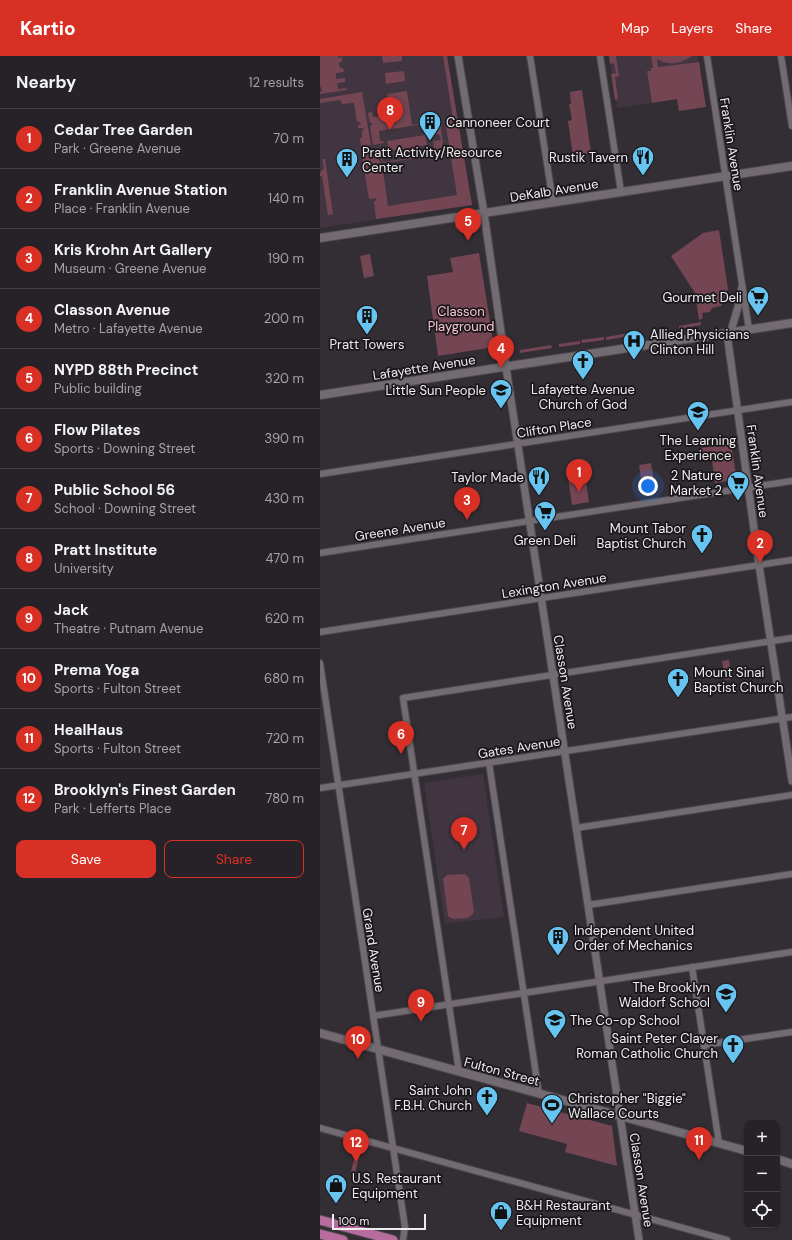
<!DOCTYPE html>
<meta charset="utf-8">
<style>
:root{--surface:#262227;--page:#322f33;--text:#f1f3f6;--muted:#a4a4a7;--line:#423f44;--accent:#d93025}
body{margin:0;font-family:"DM Sans",sans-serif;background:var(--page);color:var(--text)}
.controls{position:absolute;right:12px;bottom:12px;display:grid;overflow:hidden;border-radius:8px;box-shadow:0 1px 3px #0004}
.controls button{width:36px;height:36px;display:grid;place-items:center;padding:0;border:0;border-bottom:1px solid var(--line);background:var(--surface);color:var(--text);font:20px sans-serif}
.scale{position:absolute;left:12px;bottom:10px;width:94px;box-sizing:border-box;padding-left:4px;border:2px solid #efebef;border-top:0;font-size:11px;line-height:14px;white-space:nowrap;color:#efebef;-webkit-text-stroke:3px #1a171a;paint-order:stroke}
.you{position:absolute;left:328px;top:430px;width:14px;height:14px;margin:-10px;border:3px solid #fff;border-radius:50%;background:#1a73e8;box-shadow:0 0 0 6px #1a73e833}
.badge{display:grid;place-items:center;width:26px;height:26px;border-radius:50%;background:var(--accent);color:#fff;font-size:13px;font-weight:700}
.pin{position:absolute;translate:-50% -33px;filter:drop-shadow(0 1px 2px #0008)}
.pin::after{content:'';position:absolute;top:21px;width:14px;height:12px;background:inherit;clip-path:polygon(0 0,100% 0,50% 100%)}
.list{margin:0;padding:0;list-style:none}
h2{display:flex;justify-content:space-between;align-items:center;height:52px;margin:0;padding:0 16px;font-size:17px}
h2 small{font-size:13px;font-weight:400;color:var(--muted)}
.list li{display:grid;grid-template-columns:26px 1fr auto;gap:12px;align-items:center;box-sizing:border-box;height:60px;padding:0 16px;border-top:1px solid var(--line)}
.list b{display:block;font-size:15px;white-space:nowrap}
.list p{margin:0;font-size:13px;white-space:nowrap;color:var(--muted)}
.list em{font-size:13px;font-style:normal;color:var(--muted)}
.actions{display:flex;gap:8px;padding:12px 16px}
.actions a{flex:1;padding:9px 0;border:1px solid var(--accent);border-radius:8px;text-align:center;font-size:14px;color:var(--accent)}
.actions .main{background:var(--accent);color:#fff}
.icon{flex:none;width:22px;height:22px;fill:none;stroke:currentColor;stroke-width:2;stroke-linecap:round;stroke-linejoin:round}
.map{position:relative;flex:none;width:472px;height:1184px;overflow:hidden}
header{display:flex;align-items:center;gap:24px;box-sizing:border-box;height:56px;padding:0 20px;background:var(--accent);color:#fff}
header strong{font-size:19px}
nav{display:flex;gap:22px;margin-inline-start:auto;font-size:14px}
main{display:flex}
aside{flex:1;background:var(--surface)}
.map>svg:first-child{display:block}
.built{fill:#403540}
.green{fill:#744654}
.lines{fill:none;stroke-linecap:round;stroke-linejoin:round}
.minor-casing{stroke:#4e494f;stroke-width:8}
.tertiary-casing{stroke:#4e494f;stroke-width:9}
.secondary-casing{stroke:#4e494f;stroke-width:10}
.primary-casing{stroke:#4e494f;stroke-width:11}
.minor{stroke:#726b72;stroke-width:6}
.tertiary{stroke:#726b72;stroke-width:7}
.secondary{stroke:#726b72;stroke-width:8}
.primary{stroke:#b66d9e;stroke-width:9}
.labels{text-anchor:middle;stroke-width:3.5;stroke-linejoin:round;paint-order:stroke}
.poi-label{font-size:13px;fill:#efebef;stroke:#1a171a;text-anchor:start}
.street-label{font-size:13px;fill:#efebef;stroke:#1a171a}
.park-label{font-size:13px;fill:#f7c5d2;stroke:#1a171a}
</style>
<header>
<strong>Kartio</strong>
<nav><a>Map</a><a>Layers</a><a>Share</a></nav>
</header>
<main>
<aside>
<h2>Nearby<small>12 results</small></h2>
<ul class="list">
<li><span class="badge">1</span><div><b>Cedar Tree Garden</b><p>Park · Greene Avenue</p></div><em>70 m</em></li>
<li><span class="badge">2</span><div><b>Franklin Avenue Station</b><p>Place · Franklin Avenue</p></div><em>140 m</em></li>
<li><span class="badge">3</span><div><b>Kris Krohn Art Gallery</b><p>Museum · Greene Avenue</p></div><em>190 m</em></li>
<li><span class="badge">4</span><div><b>Classon Avenue</b><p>Metro · Lafayette Avenue</p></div><em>200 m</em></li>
<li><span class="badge">5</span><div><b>NYPD 88th Precinct</b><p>Public building</p></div><em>320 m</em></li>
<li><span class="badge">6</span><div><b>Flow Pilates</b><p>Sports · Downing Street</p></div><em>390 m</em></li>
<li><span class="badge">7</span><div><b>Public School 56</b><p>School · Downing Street</p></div><em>430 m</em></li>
<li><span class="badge">8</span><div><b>Pratt Institute</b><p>University</p></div><em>470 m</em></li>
<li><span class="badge">9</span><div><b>Jack</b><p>Theatre · Putnam Avenue</p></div><em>620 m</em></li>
<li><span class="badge">10</span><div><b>Prema Yoga</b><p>Sports · Fulton Street</p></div><em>680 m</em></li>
<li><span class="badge">11</span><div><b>HealHaus</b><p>Sports · Fulton Street</p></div><em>720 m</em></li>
<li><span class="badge">12</span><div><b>Brooklyn's Finest Garden</b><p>Park · Lefferts Place</p></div><em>780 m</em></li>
</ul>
<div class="actions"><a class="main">Save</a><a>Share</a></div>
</aside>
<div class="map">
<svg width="472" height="1184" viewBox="0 0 472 1184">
<rect width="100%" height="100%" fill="#332e34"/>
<g class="built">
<polygon points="0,0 127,0 152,149 0,172"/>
<polygon points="289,0 378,0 379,6 331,12 331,15 327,16 332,47 297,52"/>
<polygon points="163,718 184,861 125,868 104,727"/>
</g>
<g class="green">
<polygon points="0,0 18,0 18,2 22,1 22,6 19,6 20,12 23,12 24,16 16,17 16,23 25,22 25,26 17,27 18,33 26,32 27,34 0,38 0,36 2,35 0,29"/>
<polygon points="62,0 82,0 82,5 63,7"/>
<polygon points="123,0 127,0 152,149 56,163 54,145 56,145 56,142 49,143 41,95 51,94 62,108 68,150 137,139 125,64 133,63"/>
<polygon points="289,0 296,0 299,20 295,21 298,43 295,44 291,18 296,17 294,7 290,8"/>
<path d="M331 0H372C361 8 348 10 337 3L338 11 379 6 386 51 359 55 357 43 332 47 327 15H331V12H333Z"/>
<polygon points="84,15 85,25 66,28 65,17"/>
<polygon points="262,34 271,97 253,100 248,65 252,64 249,48 251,48 250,36"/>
<polygon points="87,35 92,69 120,65 123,87 119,99 63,107 58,99 60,96 58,94 56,95 55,93 63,92 64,93 65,95 61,96 63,106 115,98 113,85 121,84 119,78 112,79 110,67 59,75 60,85 63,85 64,87 53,89 50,70 52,69 52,67 50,67 48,57 52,56 53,61 71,59 67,38"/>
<polygon points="42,36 51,89 41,91 40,82 42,82 42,75 44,74 43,72 38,72 38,69 41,68 40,66 37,66 34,47 22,48 20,44 0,47 0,43"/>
<polygon points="105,79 107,89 69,95 67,85"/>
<polygon points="2,103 5,103 13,158 8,159 2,120 0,120 0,117 4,112"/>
<polygon points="155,166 157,172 156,174 154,174 152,170 136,173 135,169"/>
<polygon points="399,174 408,233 401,250 392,252 390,256 382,257 383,262 379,264 375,237 351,200 383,177"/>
<polygon points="159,197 174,291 118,300 107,220 133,216 130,202"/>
<polygon points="50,198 54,220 44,222 40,200"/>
<polygon points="381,266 381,269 359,273 359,270"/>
<polygon points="315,276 315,279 286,284 286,281"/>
<polygon points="284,281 284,284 262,287 261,284"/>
<polygon points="260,285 260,288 239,291 239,288"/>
<polygon points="231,289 232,292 200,297 200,294"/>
<polygon points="411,388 417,424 395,427 391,397 382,398 381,392"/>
<polygon points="331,407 336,437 323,438 319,409"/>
<polygon points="264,412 269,446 252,449 247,414"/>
<polygon points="409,604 412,623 405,624 402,605"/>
<path d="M145 818 149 822 154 856C150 864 141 862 133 863L128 860 123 823 127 819Z"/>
<polygon points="207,1047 292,1070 297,1110 245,1096 247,1088 199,1075"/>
<polygon points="36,1094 41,1095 35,1117 31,1116"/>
</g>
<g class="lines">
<g class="minor-casing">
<g id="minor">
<polyline points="210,0 233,146"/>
<polyline points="280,0 301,136"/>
<polyline points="387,0 429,274"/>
<polyline points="461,0 472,70"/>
<polyline points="0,418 472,346"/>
<polyline points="0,497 472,425"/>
<polyline points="0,576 472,504"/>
<polyline points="0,607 85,1171 83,1184"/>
<polyline points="169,707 219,1038"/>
<polyline points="0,732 472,661"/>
<polyline points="256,772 472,739"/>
<polyline points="268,849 472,818"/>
<polyline points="372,911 399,1087"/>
<polyline points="53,960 472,896"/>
<polyline points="384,989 472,976"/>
<polyline points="139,1016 83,642 472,582"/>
<polyline points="0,1072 407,1184"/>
</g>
</g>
<g class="tertiary-casing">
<g id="tertiary">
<polyline points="138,0 164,157 186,311 319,1184"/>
<polyline points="422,231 418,251 408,285 439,509 472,725"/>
</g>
</g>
<g class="secondary-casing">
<g id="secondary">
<polyline points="0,182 472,110"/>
<polyline points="0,339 472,267"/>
<polyline points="0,977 427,1095"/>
<polyline points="457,1103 472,1108"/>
</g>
</g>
<g class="primary-casing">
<g id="primary">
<polyline points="0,1164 73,1184"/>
<polyline points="0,1178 23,1184"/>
</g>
</g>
<use href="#minor" class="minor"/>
<use href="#tertiary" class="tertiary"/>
<use href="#secondary" class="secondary"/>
<use href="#primary" class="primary"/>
</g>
<defs>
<g id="building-pin" transform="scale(1.15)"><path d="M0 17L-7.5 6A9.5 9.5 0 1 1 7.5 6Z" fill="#67c4f0" stroke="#1a171a"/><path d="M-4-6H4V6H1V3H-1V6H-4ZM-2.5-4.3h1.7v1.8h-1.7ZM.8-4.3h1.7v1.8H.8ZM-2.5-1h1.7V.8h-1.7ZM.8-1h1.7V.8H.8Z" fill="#111"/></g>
<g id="restaurant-pin" transform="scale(1.15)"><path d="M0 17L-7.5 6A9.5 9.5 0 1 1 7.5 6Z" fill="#67c4f0" stroke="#1a171a"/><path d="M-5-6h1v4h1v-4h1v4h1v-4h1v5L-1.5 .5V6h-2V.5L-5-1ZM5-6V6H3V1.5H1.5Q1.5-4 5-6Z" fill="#111"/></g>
<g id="supermarket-pin" transform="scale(1.15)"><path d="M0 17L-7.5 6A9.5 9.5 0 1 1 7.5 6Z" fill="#67c4f0" stroke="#1a171a"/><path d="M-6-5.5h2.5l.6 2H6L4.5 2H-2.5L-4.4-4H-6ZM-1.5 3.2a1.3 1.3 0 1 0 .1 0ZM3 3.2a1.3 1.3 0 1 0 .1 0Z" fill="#111"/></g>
<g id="hospital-pin" transform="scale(1.15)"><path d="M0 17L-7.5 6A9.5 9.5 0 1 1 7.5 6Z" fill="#67c4f0" stroke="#1a171a"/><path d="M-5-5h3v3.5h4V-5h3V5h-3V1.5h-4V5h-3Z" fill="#111"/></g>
<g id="church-pin" transform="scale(1.15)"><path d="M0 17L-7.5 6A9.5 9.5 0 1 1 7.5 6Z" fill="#67c4f0" stroke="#1a171a"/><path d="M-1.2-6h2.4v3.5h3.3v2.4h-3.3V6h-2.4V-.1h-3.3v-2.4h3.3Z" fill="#111"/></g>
<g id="school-pin" transform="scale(1.15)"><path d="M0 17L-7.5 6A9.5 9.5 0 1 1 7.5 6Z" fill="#67c4f0" stroke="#1a171a"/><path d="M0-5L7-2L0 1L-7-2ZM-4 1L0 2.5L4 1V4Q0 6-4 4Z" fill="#111"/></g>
<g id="stadium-pin" transform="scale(1.15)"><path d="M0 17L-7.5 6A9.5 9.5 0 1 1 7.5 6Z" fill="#67c4f0" stroke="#1a171a"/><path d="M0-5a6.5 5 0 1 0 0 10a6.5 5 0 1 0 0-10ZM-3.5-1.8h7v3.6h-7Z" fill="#111"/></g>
<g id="shop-pin" transform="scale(1.15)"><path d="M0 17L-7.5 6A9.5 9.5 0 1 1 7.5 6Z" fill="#67c4f0" stroke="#1a171a"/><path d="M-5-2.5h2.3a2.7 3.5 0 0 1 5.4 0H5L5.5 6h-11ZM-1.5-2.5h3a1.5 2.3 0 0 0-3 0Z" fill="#111"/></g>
</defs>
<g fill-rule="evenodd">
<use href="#building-pin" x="110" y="66"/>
<use href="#restaurant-pin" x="323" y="101"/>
<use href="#building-pin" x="27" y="103"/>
<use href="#supermarket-pin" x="438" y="241"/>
<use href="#building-pin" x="47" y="260"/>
<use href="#hospital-pin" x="314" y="285"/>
<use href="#church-pin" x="263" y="305"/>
<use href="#school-pin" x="181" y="334"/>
<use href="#school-pin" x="378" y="356"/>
<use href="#restaurant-pin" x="219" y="421"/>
<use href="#supermarket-pin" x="418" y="426"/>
<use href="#supermarket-pin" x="225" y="456"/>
<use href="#church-pin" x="382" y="479"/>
<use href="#church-pin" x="358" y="623"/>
<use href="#building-pin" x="238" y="881"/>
<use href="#school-pin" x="406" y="938"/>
<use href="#school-pin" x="235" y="964"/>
<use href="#church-pin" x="413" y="989"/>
<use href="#church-pin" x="167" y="1041"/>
<use href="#stadium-pin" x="232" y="1049"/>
<use href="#shop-pin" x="16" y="1129"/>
<use href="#shop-pin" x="181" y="1156"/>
</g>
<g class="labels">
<g class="poi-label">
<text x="126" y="71">Cannoneer Court</text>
<text x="42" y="101">Pratt Activity/Resource<tspan x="42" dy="15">Center</tspan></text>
<text x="308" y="106" text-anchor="end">Rustik Tavern</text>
<text x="422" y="246" text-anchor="end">Gourmet Deli</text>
<text x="330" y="283">Allied Physicians<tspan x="330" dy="15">Clinton Hill</tspan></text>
<text x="47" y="293" text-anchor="middle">Pratt Towers</text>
<text x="263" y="338" text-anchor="middle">Lafayette Avenue<tspan x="263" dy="15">Church of God</tspan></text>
<text x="166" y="339" text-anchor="end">Little Sun People</text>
<text x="378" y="389" text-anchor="middle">The Learning<tspan x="378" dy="15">Experience</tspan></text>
<text x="402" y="424" text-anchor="end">2 Nature<tspan x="402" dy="15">Market 2</tspan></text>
<text x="204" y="426" text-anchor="end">Taylor Made</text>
<text x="366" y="477" text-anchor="end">Mount Tabor<tspan x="366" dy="15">Baptist Church</tspan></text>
<text x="225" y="489" text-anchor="middle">Green Deli</text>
<text x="374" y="621">Mount Sinai<tspan x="374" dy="15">Baptist Church</tspan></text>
<text x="254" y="879">Independent United<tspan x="254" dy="15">Order of Mechanics</tspan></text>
<text x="390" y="936" text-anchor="end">The Brooklyn<tspan x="390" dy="15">Waldorf School</tspan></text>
<text x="250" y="969">The Co-op School</text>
<text x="398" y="987" text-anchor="end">Saint Peter Claver<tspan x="398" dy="15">Roman Catholic Church</tspan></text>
<text x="152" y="1039" text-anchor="end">Saint John<tspan x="152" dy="15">F.B.H. Church</tspan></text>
<text x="248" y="1047">Christopher "Biggie"<tspan x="248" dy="15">Wallace Courts</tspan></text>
<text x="32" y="1127">U.S. Restaurant<tspan x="32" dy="15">Equipment</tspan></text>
<text x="196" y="1154">B&amp;H Restaurant<tspan x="196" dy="15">Equipment</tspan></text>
</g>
<g class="street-label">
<text transform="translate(412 88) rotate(81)" y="5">Franklin Avenue</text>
<text transform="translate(234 134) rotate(-9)" y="5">DeKalb Avenue</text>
<text transform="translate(104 311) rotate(-9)" y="5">Lafayette Avenue</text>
<text transform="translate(234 371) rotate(-9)" y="5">Clifton Place</text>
<text transform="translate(438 415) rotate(82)" y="5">Franklin Avenue</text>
<text transform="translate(80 473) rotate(-9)" y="5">Greene Avenue</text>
<text transform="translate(234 529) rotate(-9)" y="5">Lexington Avenue</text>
<text transform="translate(246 626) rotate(81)" y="5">Classon Avenue</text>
<text transform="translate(199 691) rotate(-9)" y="5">Gates Avenue</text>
<text transform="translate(54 894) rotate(81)" y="5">Grand Avenue</text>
<text transform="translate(182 1015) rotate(15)" y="5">Fulton Street</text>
<text transform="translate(322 1124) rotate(81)" y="5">Classon Avenue</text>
</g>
<g class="park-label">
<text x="141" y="260">Classon<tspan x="141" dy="15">Playground</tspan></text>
</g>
</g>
</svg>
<div class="controls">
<button>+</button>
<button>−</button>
<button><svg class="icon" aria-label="locate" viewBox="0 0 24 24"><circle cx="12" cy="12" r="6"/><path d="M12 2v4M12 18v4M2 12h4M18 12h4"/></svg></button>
</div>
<div class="scale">100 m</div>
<div class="you"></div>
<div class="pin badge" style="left:259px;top:436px">1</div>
<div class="pin badge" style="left:440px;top:507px">2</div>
<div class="pin badge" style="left:147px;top:464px">3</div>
<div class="pin badge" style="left:181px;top:312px">4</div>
<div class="pin badge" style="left:148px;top:185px">5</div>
<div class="pin badge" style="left:81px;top:698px">6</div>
<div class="pin badge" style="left:144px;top:794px">7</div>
<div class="pin badge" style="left:70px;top:74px">8</div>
<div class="pin badge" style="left:101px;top:966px">9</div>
<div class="pin badge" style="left:38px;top:1003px">10</div>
<div class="pin badge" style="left:379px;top:1104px">11</div>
<div class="pin badge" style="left:36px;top:1106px">12</div>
</div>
</main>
